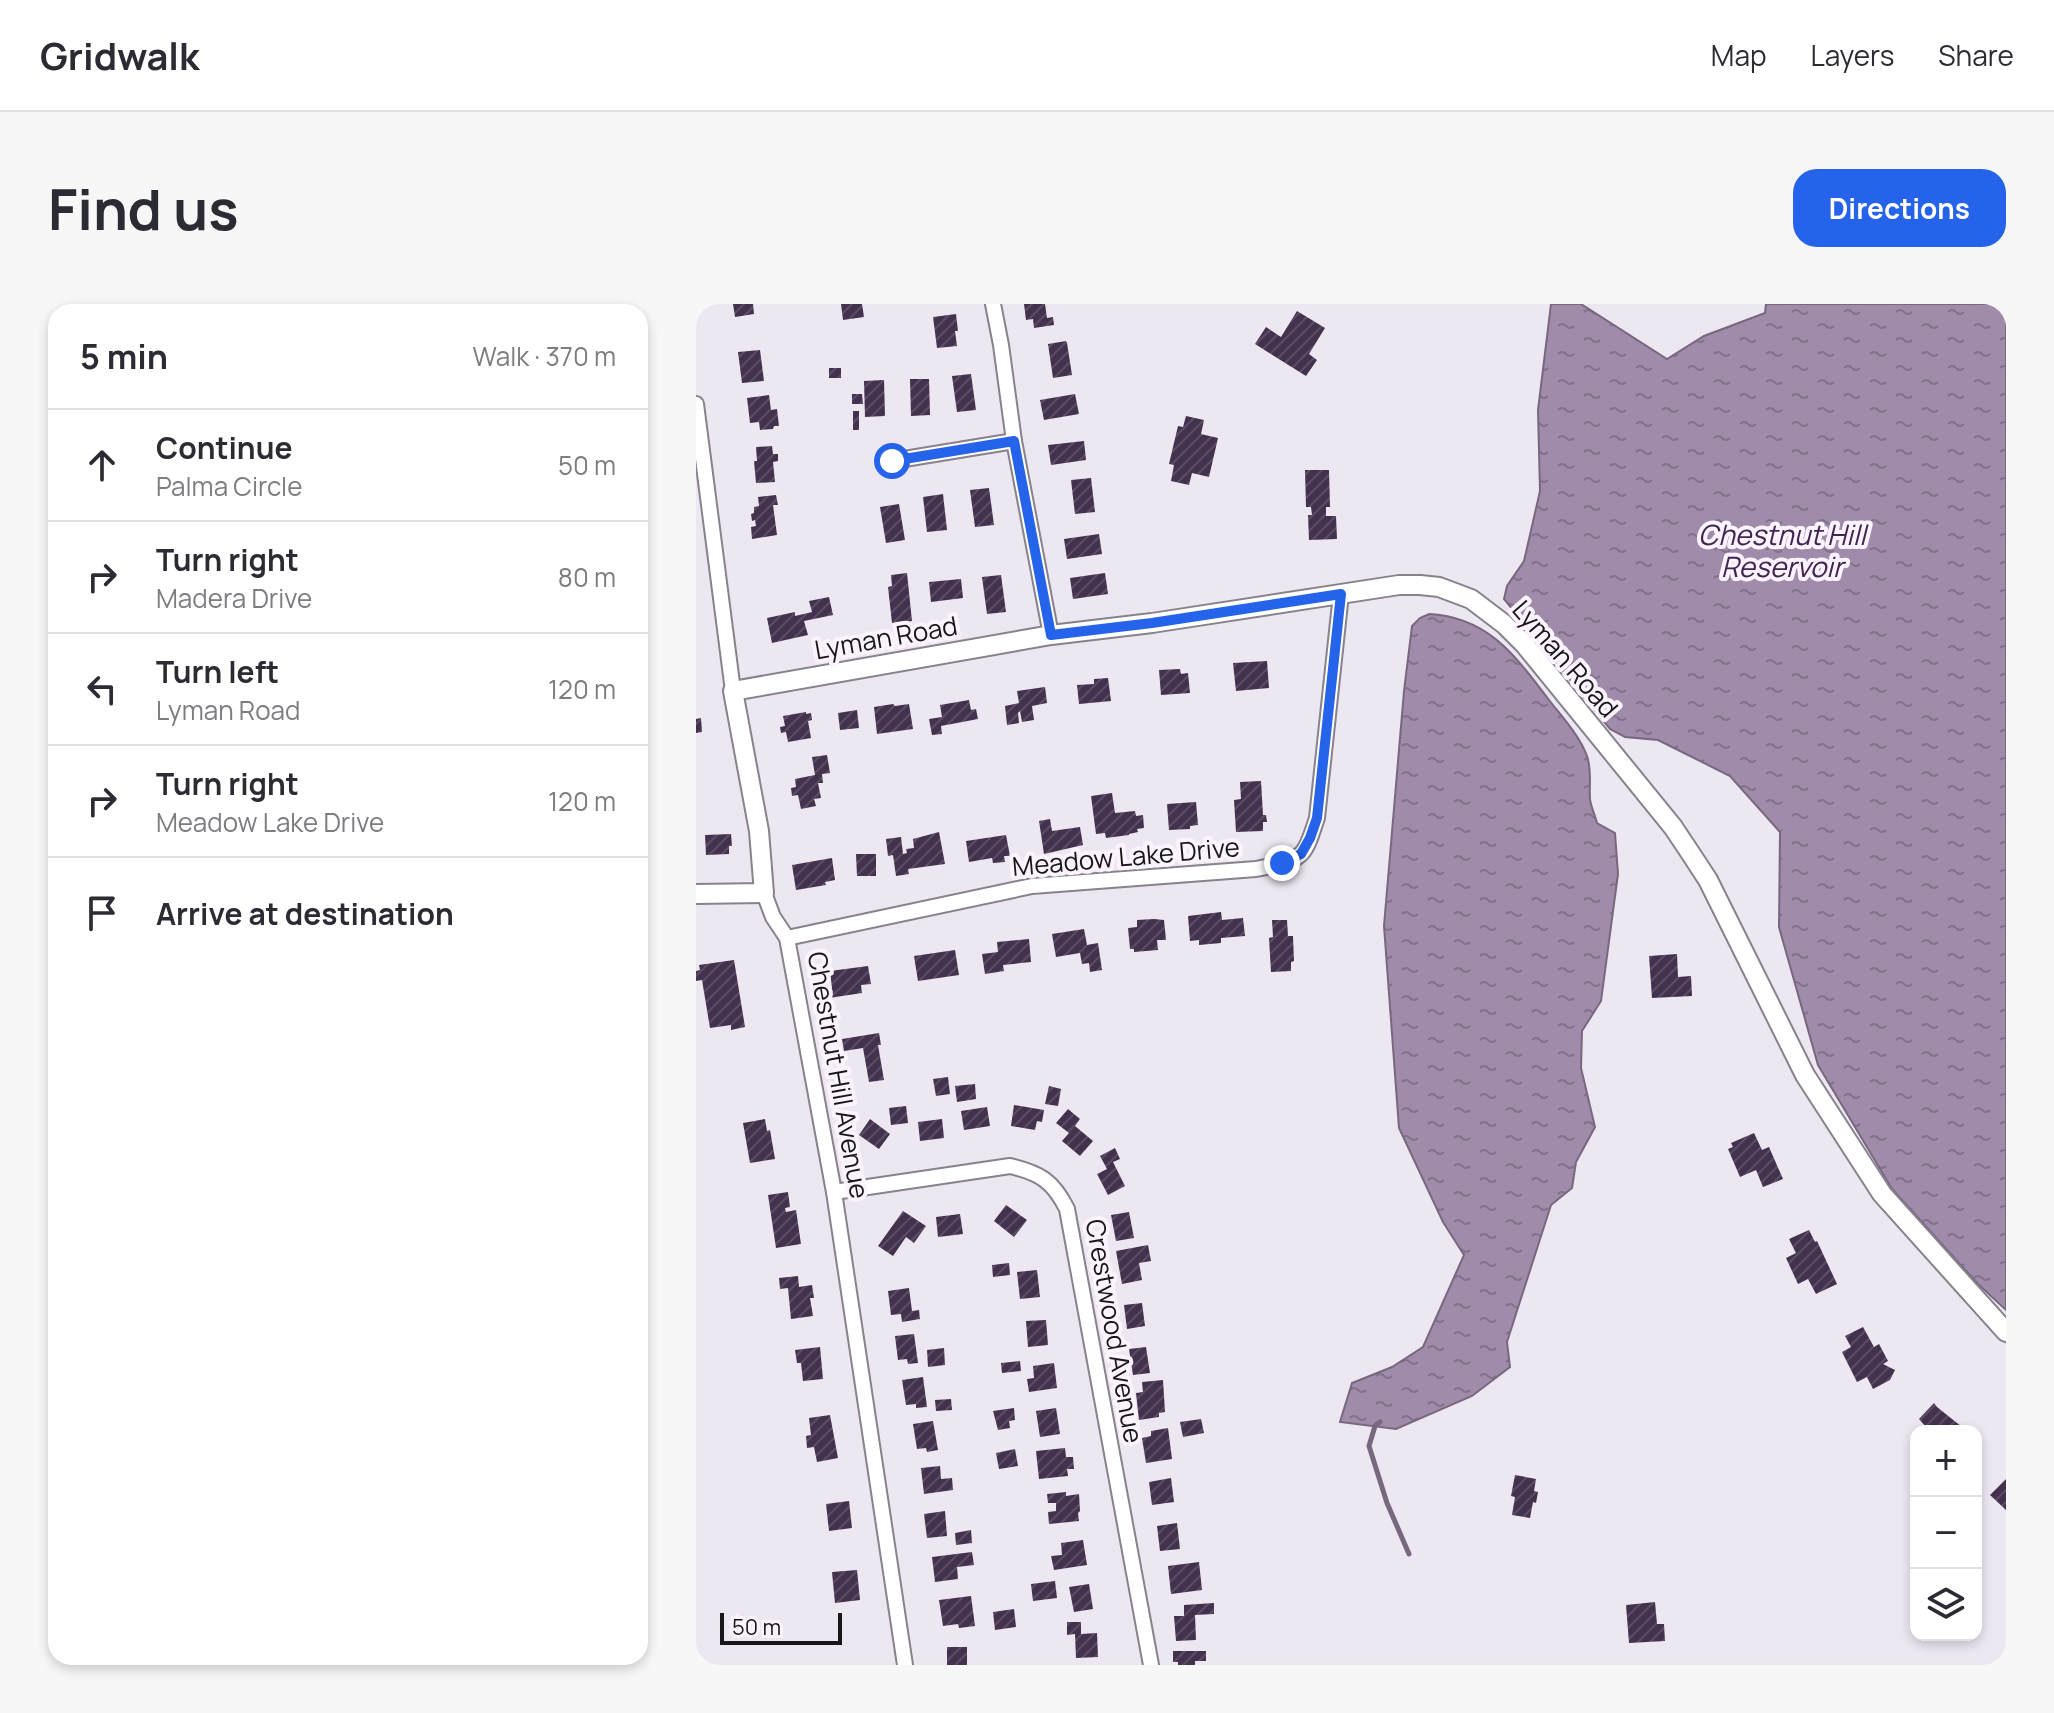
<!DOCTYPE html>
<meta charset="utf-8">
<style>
:root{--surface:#fff;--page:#f7f7f7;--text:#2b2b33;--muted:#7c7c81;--line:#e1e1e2;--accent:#2563eb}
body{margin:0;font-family:Manrope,sans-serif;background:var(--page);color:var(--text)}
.controls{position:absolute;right:24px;bottom:24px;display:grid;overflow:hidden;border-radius:16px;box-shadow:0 4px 12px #0003}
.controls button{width:72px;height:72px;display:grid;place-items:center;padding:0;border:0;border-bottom:2px solid var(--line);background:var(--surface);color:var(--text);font:40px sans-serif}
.scale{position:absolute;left:24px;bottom:20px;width:122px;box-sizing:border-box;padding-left:8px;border:4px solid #181619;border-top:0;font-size:22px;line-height:28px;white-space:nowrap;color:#181619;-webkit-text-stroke:6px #fbf4fe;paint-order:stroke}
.stop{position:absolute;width:24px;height:24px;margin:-18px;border:6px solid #2563eb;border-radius:50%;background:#fff}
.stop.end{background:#2563eb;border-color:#fff;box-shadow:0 2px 8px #0008}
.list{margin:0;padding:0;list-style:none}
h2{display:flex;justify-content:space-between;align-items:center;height:104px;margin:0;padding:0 32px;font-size:34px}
h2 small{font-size:26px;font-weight:400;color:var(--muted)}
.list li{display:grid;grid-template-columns:52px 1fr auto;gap:24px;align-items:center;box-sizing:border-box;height:112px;padding:0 32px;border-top:2px solid var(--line)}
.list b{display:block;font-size:30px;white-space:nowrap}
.list p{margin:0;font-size:26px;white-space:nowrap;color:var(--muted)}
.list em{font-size:26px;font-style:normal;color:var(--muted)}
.icon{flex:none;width:44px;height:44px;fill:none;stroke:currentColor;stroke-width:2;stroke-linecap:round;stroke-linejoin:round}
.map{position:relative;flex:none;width:1310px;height:1361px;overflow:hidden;border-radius:24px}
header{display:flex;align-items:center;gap:48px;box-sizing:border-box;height:112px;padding:0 40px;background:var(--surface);border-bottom:2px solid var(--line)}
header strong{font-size:38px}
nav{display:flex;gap:44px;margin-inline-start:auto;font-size:28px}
.intro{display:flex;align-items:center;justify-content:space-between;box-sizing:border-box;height:192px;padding:0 48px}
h1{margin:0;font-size:56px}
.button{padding:20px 36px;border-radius:24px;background:var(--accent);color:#fff;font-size:28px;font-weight:700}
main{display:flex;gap:48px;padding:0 48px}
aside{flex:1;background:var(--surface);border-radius:24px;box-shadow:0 4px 12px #0003}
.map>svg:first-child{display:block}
.water{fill:url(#water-ripples);stroke:#77687f;stroke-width:2}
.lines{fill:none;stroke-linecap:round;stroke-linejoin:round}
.stream{stroke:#77687f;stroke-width:5}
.building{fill:url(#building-hatch)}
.street-casing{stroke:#87828b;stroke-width:18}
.secondary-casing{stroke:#87828b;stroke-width:22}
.street{stroke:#fff;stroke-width:14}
.secondary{stroke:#fff;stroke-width:18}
.route{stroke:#2563eb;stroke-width:10}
.labels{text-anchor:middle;stroke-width:8;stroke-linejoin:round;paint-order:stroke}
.street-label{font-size:26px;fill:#181619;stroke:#fbf4fe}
.water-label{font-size:28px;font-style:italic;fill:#412550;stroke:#fbf4fe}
</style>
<header>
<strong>Gridwalk</strong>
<nav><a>Map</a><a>Layers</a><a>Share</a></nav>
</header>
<div class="intro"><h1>Find us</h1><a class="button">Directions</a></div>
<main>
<aside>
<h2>5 min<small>Walk · 370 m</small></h2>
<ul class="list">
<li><svg class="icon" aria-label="ahead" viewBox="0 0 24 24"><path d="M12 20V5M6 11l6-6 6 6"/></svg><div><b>Continue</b><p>Palma Circle</p></div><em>50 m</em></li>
<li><svg class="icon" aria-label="right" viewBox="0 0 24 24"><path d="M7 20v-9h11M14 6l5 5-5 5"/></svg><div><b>Turn right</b><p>Madera Drive</p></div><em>80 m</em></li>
<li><svg class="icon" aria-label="left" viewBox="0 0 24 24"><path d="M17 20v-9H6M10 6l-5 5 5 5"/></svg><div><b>Turn left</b><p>Lyman Road</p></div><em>120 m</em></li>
<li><svg class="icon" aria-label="right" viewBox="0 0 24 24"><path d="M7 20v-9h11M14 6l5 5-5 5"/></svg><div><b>Turn right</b><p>Meadow Lake Drive</p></div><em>120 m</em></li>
<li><svg class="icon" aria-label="arrive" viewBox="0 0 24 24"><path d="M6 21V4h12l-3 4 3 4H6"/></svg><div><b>Arrive at destination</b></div></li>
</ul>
</aside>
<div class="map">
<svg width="1310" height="1361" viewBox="0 0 1310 1361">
<defs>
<pattern id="water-ripples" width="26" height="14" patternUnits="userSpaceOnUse" patternTransform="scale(2)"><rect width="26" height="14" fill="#a08bab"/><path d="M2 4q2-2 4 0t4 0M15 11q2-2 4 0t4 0" fill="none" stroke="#81718a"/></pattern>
<pattern id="building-hatch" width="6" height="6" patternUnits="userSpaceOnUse" patternTransform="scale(2)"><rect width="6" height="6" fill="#43324d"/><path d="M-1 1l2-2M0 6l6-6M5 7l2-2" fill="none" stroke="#5b4d63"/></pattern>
</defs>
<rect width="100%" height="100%" fill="#ede7f1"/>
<g class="water">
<polygon points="855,0 885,0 971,55 1008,32 1069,9 1070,0 1310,0 1310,1006 1282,980 1196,885 1122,761 1083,623 1084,528 1034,472 962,436 929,433 914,425 808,295 811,282 828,257 844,187 842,106"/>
<path d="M733 310C793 313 820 353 853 396 867 414 883 431 891 452 896 466 893 481 894 495 895 503 899 511 901 519L919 529 922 570 905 697 886 727 885 764 899 823 880 858 876 884 855 901 811 1038 814 1063 776 1092 700 1125 644 1118 656 1079 696 1063 727 1043 768 951 747 918 703 824 688 622 708 387 716 322 724 314Z"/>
</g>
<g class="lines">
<polyline class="stream" points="684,1118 679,1122 673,1142 691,1199 713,1250"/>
</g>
<g class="building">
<polygon points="37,0 57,0 58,10 39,13"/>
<polygon points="145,0 166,0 168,13 147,16"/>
<polygon points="328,0 349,0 351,14 357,13 358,21 338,24 337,15 330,16"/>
<polygon points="601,7 629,24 613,50 621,56 610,72 559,40 570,23 585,33"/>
<polygon points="260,10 262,27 259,27 261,42 241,44 237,13"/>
<polygon points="370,37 371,39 376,71 357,74 352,40"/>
<polygon points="64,46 68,77 46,79 42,48"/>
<rect x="133" y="64" width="12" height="10"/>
<polygon points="275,70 280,106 261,108 256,72"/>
<polygon points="214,75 233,75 234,111 215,112"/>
<polygon points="188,76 189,112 169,113 168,77"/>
<polygon points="156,90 166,90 167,100 156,100"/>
<polygon points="379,90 383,110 348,116 344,96"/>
<polygon points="73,91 75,106 81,105 83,122 78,122 77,125 64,126 63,118 54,119 51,94"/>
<rect x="157" y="107" width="6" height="19"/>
<polygon points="490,112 508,116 505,130 522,134 513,173 496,169 493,181 475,177 478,161 473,160 482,122 487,123"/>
<polygon points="388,137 390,156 355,161 352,141"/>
<polygon points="76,142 77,150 82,150 82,157 77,158 79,178 60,179 58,157 61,157 60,143"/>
<polygon points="609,166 633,166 634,203 630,203 630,212 640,212 641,235 613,236 612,211 616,211 615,203 610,203"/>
<polygon points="395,174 399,208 379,210 375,176"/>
<polygon points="293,184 298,221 279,223 274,186"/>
<polygon points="247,190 251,226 231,228 227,193"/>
<polygon points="80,191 82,201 77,201 81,231 56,235 55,223 60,222 59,216 56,217 55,210 58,209 58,203 63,202 62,193"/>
<polygon points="203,200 209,236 190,239 184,203"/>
<polygon points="403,230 406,250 371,255 368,235"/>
<polygon points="211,269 216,317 196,319 192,283 196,282 195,271"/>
<polygon points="409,269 412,290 377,295 374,274"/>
<polygon points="305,271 310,308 291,310 286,273"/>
<polygon points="265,275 267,294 235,298 233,278"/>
<polygon points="133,293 137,311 108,317 112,331 76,339 71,314 99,308 99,312 116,308 113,297"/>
<polygon points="571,357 573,384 540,387 537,359"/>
<polygon points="484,365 485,370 492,369 494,389 465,391 463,366"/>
<polygon points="412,374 415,397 383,400 381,381 398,380 398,375"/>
<polygon points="349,383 351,399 336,402 338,416 326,418 324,407 322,409 323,419 311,421 309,402 323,399 321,387"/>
<polygon points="273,396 275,406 280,405 282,415 245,422 246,430 236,431 233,415 246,413 244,401"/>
<polygon points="197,400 199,402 213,400 217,425 181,430 178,403"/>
<polygon points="161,406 163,424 144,426 142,409"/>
<polygon points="110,408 110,410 115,409 116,416 112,417 115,434 92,438 90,428 85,429 84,423 89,422 87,412"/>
<polygon points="5,414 6,428 0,429 0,415"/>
<polygon points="131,451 134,469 126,470 127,479 122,479 125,494 118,495 120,502 105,505 102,491 96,492 95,484 100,483 99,475 119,471 116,453"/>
<polygon points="565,477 567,511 570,511 571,518 567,518 567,527 540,528 538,496 545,495 544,478"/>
<polygon points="416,489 419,509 439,507 440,512 447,511 448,524 441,525 442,528 433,530 433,531 410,534 409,529 400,530 395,492"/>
<polygon points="500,498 502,521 494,522 494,525 473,526 471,500"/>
<polygon points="354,515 356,527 384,523 387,541 348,550 343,517"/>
<polygon points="243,528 249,560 212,565 213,570 200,572 197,551 192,552 190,535 205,533 207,550 211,549 210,545 218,544 217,535"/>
<polygon points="35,530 36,542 33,542 33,550 10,551 9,531"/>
<polygon points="310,531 314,552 308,552 309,558 297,559 296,554 273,558 270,537"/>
<polygon points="160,550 180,550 180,572 161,572"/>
<polygon points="136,554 139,576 129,578 130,581 100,586 96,561"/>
<polygon points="525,608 526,616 547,614 549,632 525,634 525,639 503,641 503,636 494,637 492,612"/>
<polygon points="458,615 468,616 470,636 461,636 462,646 438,648 438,645 434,645 432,624 441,623 441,616"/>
<polygon points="576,616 591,616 592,632 597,632 598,657 595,658 595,667 575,668 573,634 577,633"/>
<polygon points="388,625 391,641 402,639 406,666 394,668 393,659 386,660 384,649 360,653 356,630"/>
<polygon points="333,635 335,658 307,661 308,667 289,670 286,650 302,648 301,638"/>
<polygon points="259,646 263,671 222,677 218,652"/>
<polygon points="981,650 982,673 995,672 996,692 956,694 953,652"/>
<polygon points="38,656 49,723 35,726 35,721 14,724 6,676 0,677 0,667 4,666 3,661"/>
<polygon points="172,662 175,680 165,681 166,689 133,694 131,684 136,684 134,667"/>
<polygon points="183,729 185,741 182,741 188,776 173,778 167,744 148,747 146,735"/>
<polygon points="252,773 254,790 240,792 237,775"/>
<polygon points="279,780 280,795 261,798 259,782"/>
<polygon points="353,782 365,785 362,802 349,800"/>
<polygon points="318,801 348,806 346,818 341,817 339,826 315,822"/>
<polygon points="210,802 212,819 195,821 193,804"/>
<polygon points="291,803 294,822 268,826 265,807"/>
<polygon points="372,805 384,815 379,822 397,837 384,852 366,837 373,829 360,819"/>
<polygon points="69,815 71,827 74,826 79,855 54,859 47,819"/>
<polygon points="174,815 194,830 183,845 163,831"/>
<polygon points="246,815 248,834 224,837 222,818"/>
<polygon points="1058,829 1066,846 1073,843 1087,875 1067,883 1060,866 1044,873 1032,845 1037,843 1035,839"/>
<polygon points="419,844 424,855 417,858 429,882 412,891 401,870 411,865 404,852"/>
<polygon points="92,888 94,903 89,904 90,908 100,906 105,940 80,944 72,891"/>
<polygon points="310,901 331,916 318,933 298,917"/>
<polygon points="207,907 230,922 218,939 210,933 197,952 182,942"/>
<polygon points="433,908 438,934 420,937 415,911"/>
<polygon points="264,910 267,930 242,933 240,913"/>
<polygon points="1113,926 1119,938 1121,937 1141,980 1120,990 1112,975 1102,980 1090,954 1100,949 1093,935"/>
<polygon points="452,941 455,957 443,959 446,976 426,980 420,947"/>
<polygon points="313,959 314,971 297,973 296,961"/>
<polygon points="341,966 344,993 324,995 321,968"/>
<polygon points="102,972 103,983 116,981 118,994 114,994 117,1012 95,1015 92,984 84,985 83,974"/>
<polygon points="213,984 216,1007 223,1006 224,1015 206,1018 205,1010 195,1011 192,987"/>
<polygon points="446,999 449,1022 431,1025 428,1001"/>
<polygon points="350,1016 352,1041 332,1043 330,1017"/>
<polygon points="1167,1023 1178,1043 1183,1040 1192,1057 1187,1060 1199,1066 1194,1076 1177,1085 1171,1073 1161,1078 1146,1048 1155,1043 1149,1032"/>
<polygon points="218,1030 222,1059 212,1060 211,1055 202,1056 199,1032"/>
<polygon points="124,1043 127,1075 107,1077 105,1059 101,1059 99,1046"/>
<polygon points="450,1043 454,1069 437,1071 433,1045"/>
<polygon points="248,1044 249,1061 232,1063 231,1046"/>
<polygon points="324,1057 325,1067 306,1069 305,1059"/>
<polygon points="358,1059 361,1084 333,1088 331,1075 338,1074 337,1062"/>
<polygon points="227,1073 231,1103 220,1104 220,1100 210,1101 206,1076"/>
<polygon points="467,1076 469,1108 463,1109 463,1113 443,1116 440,1089 447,1088 446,1078"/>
<polygon points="255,1095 256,1106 240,1107 239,1096"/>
<polygon points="1238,1099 1241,1103 1271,1127 1226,1127 1230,1123 1223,1115"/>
<polygon points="318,1104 319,1116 313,1117 314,1124 302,1126 297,1107"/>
<polygon points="360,1104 364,1130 344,1133 340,1107"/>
<polygon points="134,1111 142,1154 121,1158 118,1143 111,1144 110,1132 115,1131 113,1114"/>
<polygon points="505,1115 508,1129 487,1133 484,1118"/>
<polygon points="237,1117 242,1146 231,1148 230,1144 221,1145 217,1120"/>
<polygon points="472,1124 476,1155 450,1159 446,1134 455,1132 455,1127"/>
<polygon points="369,1144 370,1153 377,1153 378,1165 371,1165 372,1172 343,1175 340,1147"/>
<polygon points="319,1145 322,1162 303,1165 300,1149"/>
<polygon points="244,1162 245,1175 256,1174 257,1186 228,1190 225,1164"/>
<polygon points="819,1171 840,1175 838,1187 842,1188 840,1199 837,1198 834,1214 816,1211 819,1193 815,1192"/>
<polygon points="475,1174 478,1198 456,1201 453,1178"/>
<polygon points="1310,1175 1310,1206 1294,1191"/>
<polygon points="370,1188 370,1192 383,1190 384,1207 382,1209 383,1217 353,1220 352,1208 360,1207 360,1199 352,1199 351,1190"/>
<polygon points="153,1197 156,1224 133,1227 130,1200"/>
<polygon points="249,1207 251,1232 231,1234 228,1210"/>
<polygon points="481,1219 484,1245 464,1247 461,1222"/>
<polygon points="275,1226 276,1239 260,1241 259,1229"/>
<polygon points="387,1236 391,1261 358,1266 355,1252 366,1251 365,1239"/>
<polygon points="276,1248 278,1261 261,1263 262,1275 239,1278 236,1253"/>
<polygon points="503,1258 506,1286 475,1290 472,1262"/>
<polygon points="161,1266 164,1296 139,1299 136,1268"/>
<polygon points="359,1277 361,1294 337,1297 335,1280"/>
<polygon points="393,1280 397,1305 378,1308 373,1283"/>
<polygon points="275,1292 279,1322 263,1324 262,1320 247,1322 243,1296"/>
<polygon points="959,1298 961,1320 968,1320 969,1337 933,1339 930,1301"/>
<polygon points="518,1299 518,1310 499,1311 500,1336 480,1337 478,1312 488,1312 488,1301"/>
<polygon points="318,1305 320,1323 299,1326 297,1308"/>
<polygon points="371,1318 385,1318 385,1330 401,1329 402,1353 380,1354 379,1330 371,1331"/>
<rect x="251" y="1343" width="20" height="18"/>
<polygon points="477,1347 510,1347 510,1357 499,1357 499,1361 482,1361 482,1358 477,1358"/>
</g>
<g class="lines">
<g class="street-casing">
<g id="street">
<polyline points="297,0 305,41 318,137 355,331"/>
<polyline points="0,100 37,387"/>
<polyline points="196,157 318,137"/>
<polyline points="68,589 77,613 91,634 138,888 209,1361"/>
<path d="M91 634 336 582 560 565C574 562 594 560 605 550 613 542 617 525 621 514L645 290"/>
<path d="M138 888 314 862C344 869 357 877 371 905L455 1361"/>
</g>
</g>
<g class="secondary-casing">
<polyline id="secondary" points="0,590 68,589 63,527 37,387 355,331 456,319 703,281 724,281 743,283 775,295 808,320 829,341 977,523 995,550 1012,576 1109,771 1186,890 1310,1028"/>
</g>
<use href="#street" class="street"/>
<use href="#secondary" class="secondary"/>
</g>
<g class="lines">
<polyline class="route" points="196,157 318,137 355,331 456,319 645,290 621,514 614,534 605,550 586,559"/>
</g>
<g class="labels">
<g class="street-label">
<text transform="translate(190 334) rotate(-10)" y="9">Lyman Road</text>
<text transform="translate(869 355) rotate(49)" y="9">Lyman Road</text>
<text transform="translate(430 553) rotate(-5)" y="9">Meadow Lake Drive</text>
<text transform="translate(142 771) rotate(80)" y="9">Chestnut Hill Avenue</text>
<text transform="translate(418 1027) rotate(80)" y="9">Crestwood Avenue</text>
</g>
<g class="water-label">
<text x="1086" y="241">Chestnut Hill<tspan x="1086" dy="32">Reservoir</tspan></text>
</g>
</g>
</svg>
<div class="controls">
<button>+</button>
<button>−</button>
<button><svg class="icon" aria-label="layers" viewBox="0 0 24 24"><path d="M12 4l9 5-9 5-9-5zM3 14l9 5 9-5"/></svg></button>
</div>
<div class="scale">50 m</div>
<div class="stop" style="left:196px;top:157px"></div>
<div class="stop end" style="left:586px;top:559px"></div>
</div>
</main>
